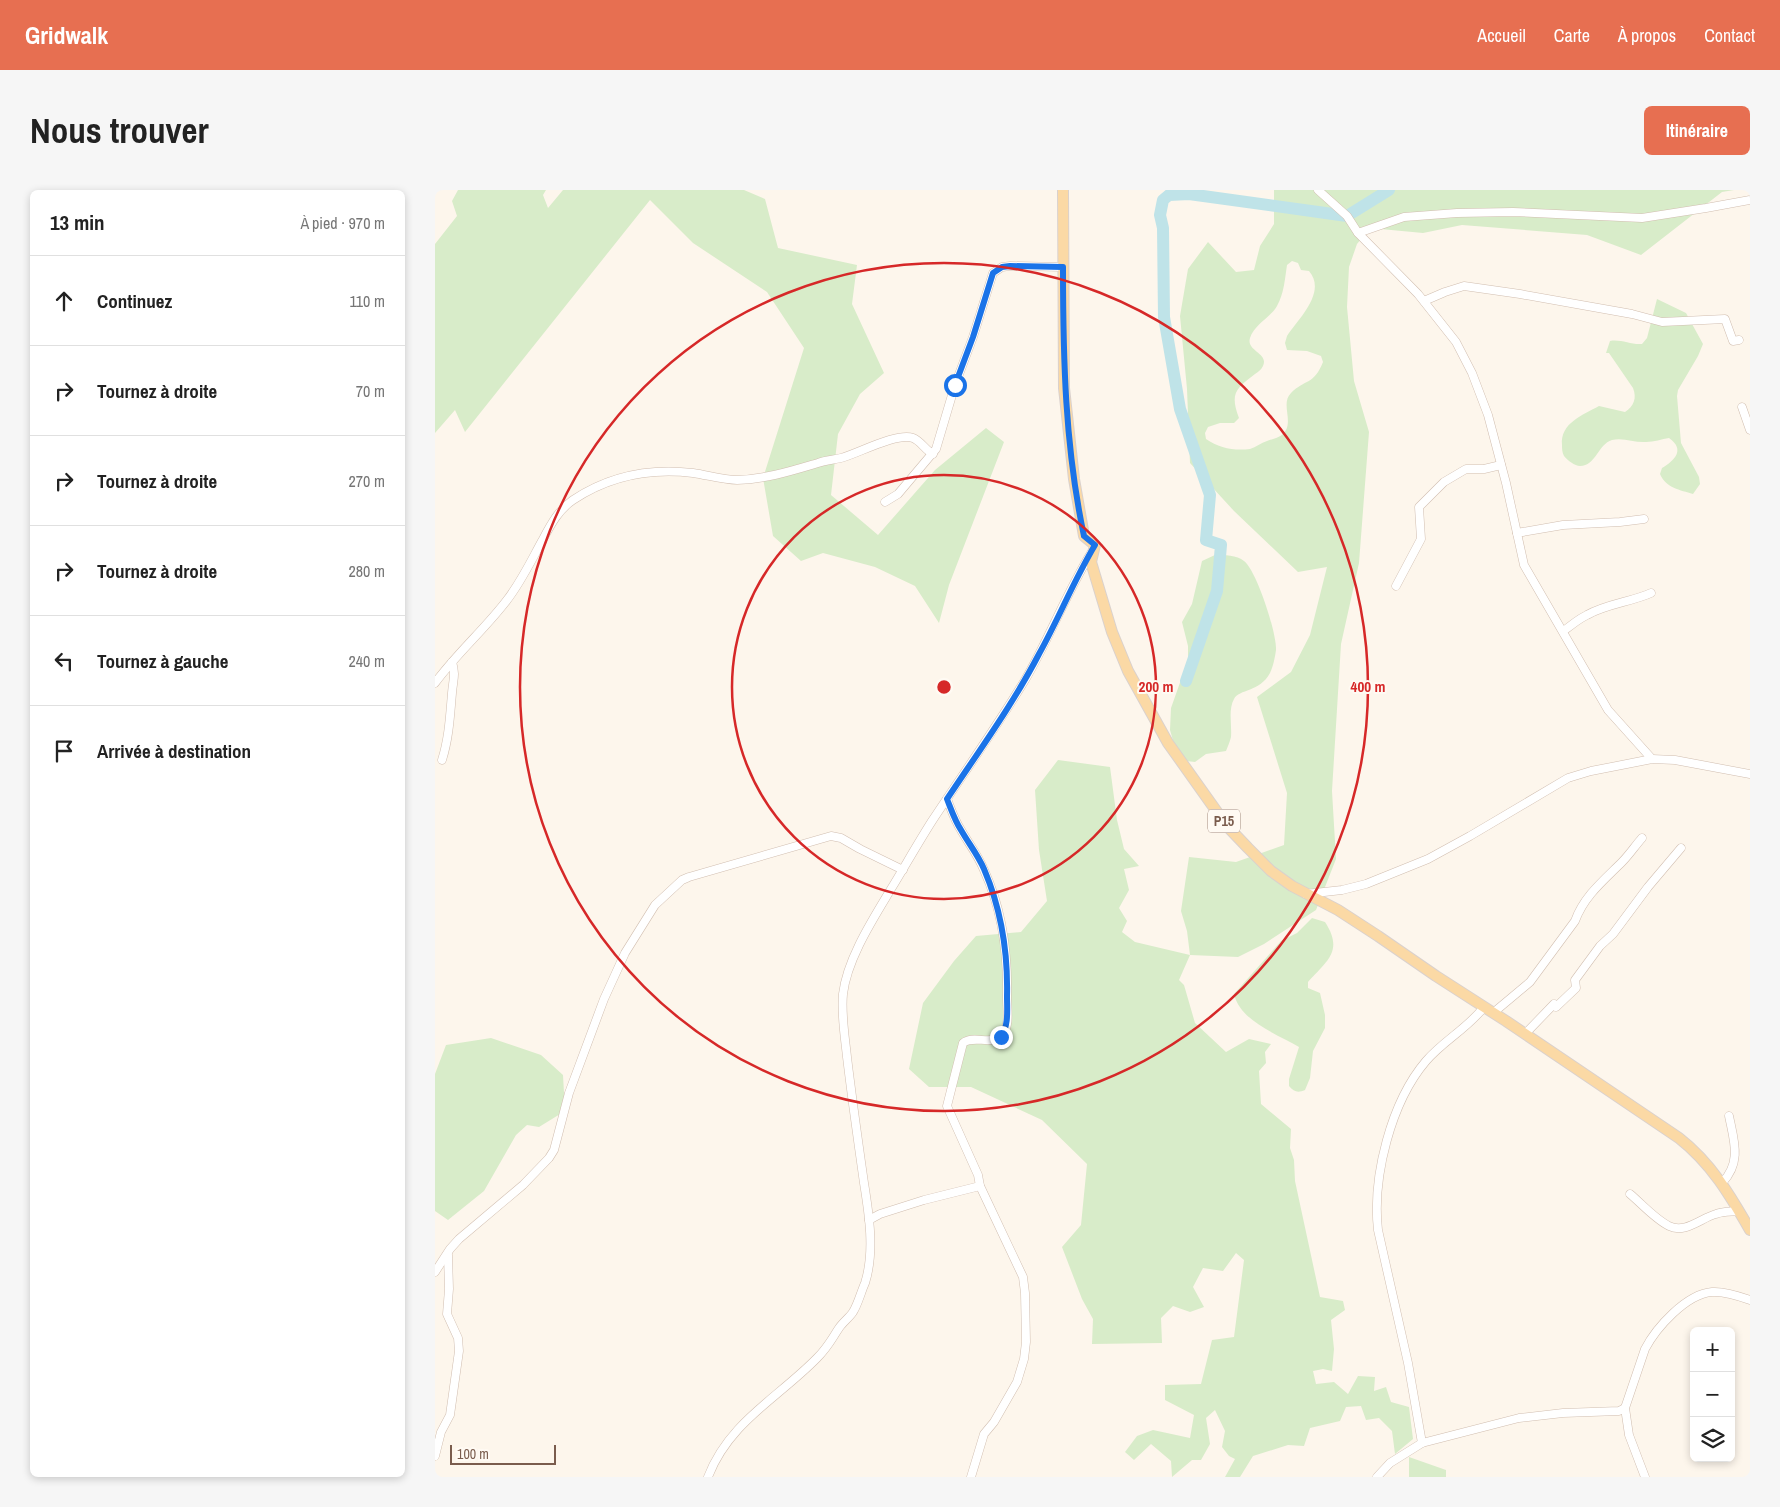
<!DOCTYPE html>
<html lang="fr">
<meta charset="utf-8">
<style>
:root{--surface:#fff;--page:#f6f6f6;--text:#222;--muted:#767676;--line:#e0e0e0;--accent:#e76f51}
body{margin:0;font-family:"Archivo Narrow",sans-serif;background:var(--page);color:var(--text)}
.controls{position:absolute;right:15px;bottom:15px;display:grid;overflow:hidden;border-radius:8px;box-shadow:0 2px 8px #0003}
.controls button{width:45px;height:45px;display:grid;place-items:center;padding:0;border:0;border-bottom:1px solid var(--line);background:var(--surface);color:var(--text);font:25px sans-serif}
.scale{position:absolute;left:15px;bottom:12px;width:106px;box-sizing:border-box;padding-left:5px;border:2px solid #7a5c4d;border-top:0;font-size:14px;line-height:18px;white-space:nowrap;color:#7a5c4d;-webkit-text-stroke:4px #fffaf3;paint-order:stroke}
.stop{position:absolute;width:15px;height:15px;margin:-11px;border:4px solid #1a73e8;border-radius:50%;background:#fff}
.stop.end{background:#1a73e8;border-color:#fff;box-shadow:0 1px 5px #0008}
.list{margin:0;padding:0;list-style:none}
h2{display:flex;justify-content:space-between;align-items:center;height:65px;margin:0;padding:0 20px;font-size:21px}
h2 small{font-size:16px;font-weight:400;color:var(--muted)}
.list li{display:grid;grid-template-columns:32px 1fr auto;gap:15px;align-items:center;box-sizing:border-box;height:90px;padding:0 20px;border-top:1px solid var(--line)}
.list b{display:block;font-size:19px;white-space:nowrap}
.list em{font-size:16px;font-style:normal;color:var(--muted)}
.icon{flex:none;width:28px;height:28px;fill:none;stroke:currentColor;stroke-width:2;stroke-linecap:round;stroke-linejoin:round}
.map{position:relative;flex:none;width:1315px;height:1287px;overflow:hidden;border-radius:8px}
header{display:flex;align-items:center;gap:30px;box-sizing:border-box;height:70px;padding:0 25px;background:var(--accent);color:#fff}
header strong{font-size:24px}
nav{display:flex;gap:28px;margin-inline-start:auto;font-size:18px}
.intro{display:flex;align-items:center;justify-content:space-between;box-sizing:border-box;height:120px;padding:0 30px}
h1{margin:0;font-size:35px}
.button{padding:12px 22px;border-radius:8px;background:var(--accent);color:#fff;font-size:18px;font-weight:700}
main{display:flex;gap:30px;padding:0 30px}
aside{flex:1;background:var(--surface);border-radius:8px;box-shadow:0 2px 8px #0003}
.map>svg:first-child{display:block}
.green{fill:#d8ecc9;fill-rule:evenodd}
.lines{fill:none;stroke-linecap:round;stroke-linejoin:round}
.river{stroke:#bfe3e8;stroke-width:12}
.minor-casing{stroke:#d1beb0;stroke-width:9}
.major-casing{stroke:#dad1cd;stroke-width:12}
.minor{stroke:#fff;stroke-width:8}
.major{stroke:#fbd9a5;stroke-width:10}
.route{stroke:#1a73e8;stroke-width:6}
.ring{fill:none;stroke:#d62828;stroke-width:2.5}
.labels{text-anchor:middle;stroke-width:4;stroke-linejoin:round;paint-order:stroke}
.shield{fill:#fffaf3;stroke:#a28b7f;stroke-width:1}
.shield-label{font-size:14px;font-weight:bold;fill:#7a5c4d}
.centre{fill:#d62828;stroke:#fffaf3;stroke-width:2.5}
.ring-label{font-size:15px;text-anchor:middle;font-weight:bold;fill:#d62828;stroke:#fffaf3;stroke-width:4;stroke-linejoin:round;paint-order:stroke}
</style>
<header>
<strong>Gridwalk</strong>
<nav><a>Accueil</a><a>Carte</a><a>À propos</a><a>Contact</a></nav>
</header>
<div class="intro"><h1>Nous trouver</h1><a class="button">Itinéraire</a></div>
<main>
<aside>
<h2>13 min<small>À pied · 970 m</small></h2>
<ul class="list">
<li><svg class="icon" aria-label="ahead" viewBox="0 0 24 24"><path d="M12 20V5M6 11l6-6 6 6"/></svg><div><b>Continuez</b></div><em>110 m</em></li>
<li><svg class="icon" aria-label="right" viewBox="0 0 24 24"><path d="M7 20v-9h11M14 6l5 5-5 5"/></svg><div><b>Tournez à droite</b></div><em>70 m</em></li>
<li><svg class="icon" aria-label="right" viewBox="0 0 24 24"><path d="M7 20v-9h11M14 6l5 5-5 5"/></svg><div><b>Tournez à droite</b></div><em>270 m</em></li>
<li><svg class="icon" aria-label="right" viewBox="0 0 24 24"><path d="M7 20v-9h11M14 6l5 5-5 5"/></svg><div><b>Tournez à droite</b></div><em>280 m</em></li>
<li><svg class="icon" aria-label="left" viewBox="0 0 24 24"><path d="M17 20v-9H6M10 6l-5 5 5 5"/></svg><div><b>Tournez à gauche</b></div><em>240 m</em></li>
<li><svg class="icon" aria-label="arrive" viewBox="0 0 24 24"><path d="M6 21V4h12l-3 4 3 4H6"/></svg><div><b>Arrivée à destination</b></div></li>
</ul>
</aside>
<div class="map">
<svg width="1315" height="1287" viewBox="0 0 1315 1287">
<rect width="100%" height="100%" fill="#fdf6ec"/>
<g class="green">
<polygon points="23,0 111,0 108,5 113,18 128,0 309,0 330,9 343,58 422,75 417,114 449,183 425,204 403,244 396,305 443,345 500,280 551,238 569,252 514,395 504,433 480,396 440,377 388,363 366,371 338,346 328,288 369,158 332,102 258,53 215,10 30,242 20,220 0,243 0,54 22,26 17,11"/>
<path d="M839 0H1299L1287 2 1206 65 1152 45 1027 35 988 43 935 38 922 54 914 77 912 117 919 191 934 242 924 373 906 454 897 601 901 669 881 720 829 754 803 767 755 765 744 790 749 795 760 833 791 862 814 849 836 854 830 862 831 873 824 881 826 914 856 939 855 958 859 970 860 991 885 1107 908 1111 910 1120 896 1130 899 1159 897 1181 888 1179 878 1181 881 1194 899 1192 913 1204 923 1186 940 1187 939 1201 951 1197 956 1212 974 1217 978 1249 960 1264 957 1241 944 1228 931 1230 926 1216 911 1217 905 1231 875 1238 869 1256 853 1255 818 1266 805 1287H790L800 1269 794 1266 787 1257 790 1241 780 1220 771 1228 775 1254 766 1270H757L737 1287 736 1271 716 1254 699 1270 690 1262 702 1246 718 1240 755 1248 759 1225 730 1210V1195L766 1194 777 1150 799 1147 809 1070 801 1063 788 1081 768 1078 758 1097 769 1117 755 1122 738 1116 726 1128 727 1153 657 1154 658 1129 647 1109 627 1057 646 1035 652 974 607 930 536 897H494L474 879 488 813 519 771 541 746 586 742 612 711 604 660 600 600 623 570 675 577 682 630 689 659 704 676 689 679 694 700 684 718 692 731 687 742 700 752 755 765 752 741 746 721 754 667 801 672 849 655 852 603 822 507 856 482 875 445 892 377 863 382 799 321 755 273 752 199 745 126 753 79 773 52 801 82 819 80 825 56 839 34ZM857 71 863 73 866 80 874 81C892 102 864 128 852 146L850 153 852 160 872 161 886 166 888 172C879 195 870 189 856 203 846 213 857 228 851 240 846 248 840 248 832 251 826 253 821 257 815 259 799 261 784 258 771 249L770 243 773 237 785 233H799L804 228C795 204 800 199 820 184 823 182 826 180 828 176 834 163 811 161 815 148 819 135 836 127 842 116 849 104 850 88 852 75Z"/>
<path d="M1222 109 1251 123 1268 154 1263 166 1243 200 1242 206 1246 253 1264 287 1265 294 1258 304C1245 300 1231 298 1225 284L1227 278C1239 271 1251 260 1234 248 1227 249 1219 252 1211 252 1200 253 1188 247 1177 250 1163 254 1161 276 1145 276 1140 276 1132 270 1129 266 1127 262 1127 259 1127 255 1125 233 1148 225 1164 216L1190 222C1199 216 1202 208 1198 198L1174 163H1171L1175 151C1186 149 1196 155 1207 154L1212 148Z"/>
<path d="M780 365C789 365 802 365 809 371 822 381 842 444 841 460 840 467 838 477 835 483 825 502 804 499 799 509 793 520 797 534 796 547 795 551 793 556 791 561L771 564 760 572 751 571 739 554 735 540 736 518 753 470V456L747 432 757 414 767 371Z"/>
<path d="M877 728 890 732C909 761 892 771 873 792V798L885 803 890 825V838L878 861 875 888 870 900C863 903 859 902 854 896V889L864 857C842 844 805 831 799 804L846 751 862 743Z"/>
<polygon points="56,848 106,865 128,885 130,921 104,937 92,935 81,945 49,1001 13,1030 0,1021 0,884 11,855"/>
<polygon points="974,1267 1011,1280 1011,1287 974,1287"/>
</g>
<g class="lines">
<polyline class="river" points="751,491 782,401 786,355 771,350 775,305 745,219 729,127 728,38 725,25 728,10 734,5 754,4 912,26 954,0"/>
<g class="minor-casing">
<g id="minor">
<polyline points="883,0 912,26 923,43 983,104 1021,152 1037,183 1053,225 1071,293 1089,375 1173,520 1217,569"/>
<polyline points="923,43 969,27 1022,23 1078,22 1207,28 1271,18 1315,10"/>
<polyline points="989,111 1010,102 1029,96 1085,104 1197,124 1227,132 1290,129 1298,151 1304,150"/>
<polyline points="1307,217 1315,240"/>
<polyline points="450,312 463,304 501,259 520,195 538,147 558,83 567,77 575,76 628,77"/>
<polyline points="1082,343 1128,335 1185,332 1209,329"/>
<polyline points="961,396 986,349 984,317 1009,292 1031,279 1049,279 1066,275"/>
<path d="M1128 441C1136 436 1143 429 1152 425 1171 414 1196 412 1216 403"/>
<path d="M0 493C22 463 50 439 72 410 86 392 96 371 107 351 115 336 123 320 138 310 174 286 216 278 258 283 272 285 288 290 302 290 331 289 356 281 383 273 391 270 398 270 406 268 422 264 462 242 478 248 486 251 490 260 498 264"/>
<path d="M7 570C14 548 15 526 17 503 18 490 21 485 17 472"/>
<path d="M512 609C516 619 520 631 526 640 534 654 543 665 549 680 567 719 573 764 572 807 572 819 575 835 568 844 558 857 539 844 528 853L512 916 543 985 545 996 588 1087 590 1103 591 1152 589 1169 582 1192 559 1232 549 1244 536 1287"/>
<polyline points="871,704 907,700 931,694 993,669 1035,646 1133,588 1156,581 1217,569 1240,570 1315,584"/>
<path d="M1058 823 1095 792 1140 731C1149 706 1169 690 1187 672 1194 665 1200 656 1207 648"/>
<polyline points="1090,844 1119,814 1121,817 1141,798 1140,790 1165,756 1178,744 1213,697 1246,658"/>
<path d="M1287 993C1307 972 1299 951 1294 926"/>
<path d="M1195 1004C1207 1014 1220 1029 1234 1036 1250 1044 1266 1028 1281 1024 1289 1021 1297 1022 1304 1021"/>
<polyline points="434,1030 445,1024 489,1010 545,996"/>
<polyline points="0,1082 15,1059 24,1049 88,995 114,968 119,960 134,903 169,809 190,763 220,715 247,690 254,687 396,646 406,648 425,659 468,680"/>
<path d="M987 1253 973 1173 943 1040C937 987 956 912 991 871 1008 851 1033 838 1049 817"/>
<polyline points="0,1266 6,1242 15,1225 24,1161 23,1148 12,1124 14,1099 13,1065"/>
<path d="M273 1287C294 1232 343 1208 382 1168 393 1157 396 1150 404 1138 408 1132 414 1128 418 1122 423 1114 426 1102 430 1093 440 1062 434 1024 429 993 423 951 417 909 412 867 410 847 406 825 408 804 412 769 438 729 456 699 470 676 483 653 497 631 528 584 561 538 590 490 614 449 631 404 656 363"/>
<polyline points="942,1287 955,1273 987,1253 1084,1228 1128,1223 1184,1221 1190,1218"/>
<path d="M1210 1287 1194 1245 1190 1218 1210 1159C1221 1138 1251 1104 1277 1102 1289 1101 1304 1106 1315 1110"/>
</g>
</g>
<g class="major-casing">
<path id="major" d="M628 0 629 198 639 289 649 346 660 355 656 372 677 442 693 481 733 553 792 636 813 658 836 681 857 696 903 720 943 746 1001 786 1071 831 1244 948C1276 973 1295 1005 1315 1040"/>
</g>
<use href="#minor" class="minor"/>
<use href="#major" class="major"/>
</g>
<g class="lines">
<path class="route" d="M520 195 538 147 558 83 567 77 575 76 628 77C628 168 630 257 649 346L660 355C639 390 624 428 604 464 578 514 544 561 512 609 516 619 520 631 526 640 534 654 543 665 549 679 566 719 573 764 572 806 572 820 574 835 566 847"/>
</g>
<g class="ring">
<circle cx="509" cy="497" r="212"/>
<circle cx="509" cy="497" r="424"/>
</g>
<g class="labels">
<rect class="shield" x="773" y="619.5" width="32" height="23" rx="4"/>
<g class="shield-label">
<text x="789" y="636">P15</text>
</g>
</g>
<circle cx="509" cy="497" r="8" class="centre"/>
<g class="ring-label">
<text x="721" y="502">200 m</text>
<text x="933" y="502">400 m</text>
</g>
</svg>
<div class="controls">
<button>+</button>
<button>−</button>
<button><svg class="icon" aria-label="layers" viewBox="0 0 24 24"><path d="M12 4l9 5-9 5-9-5zM3 14l9 5 9-5"/></svg></button>
</div>
<div class="scale">100 m</div>
<div class="stop" style="left:520px;top:195px"></div>
<div class="stop end" style="left:566px;top:847px"></div>
</div>
</main>
